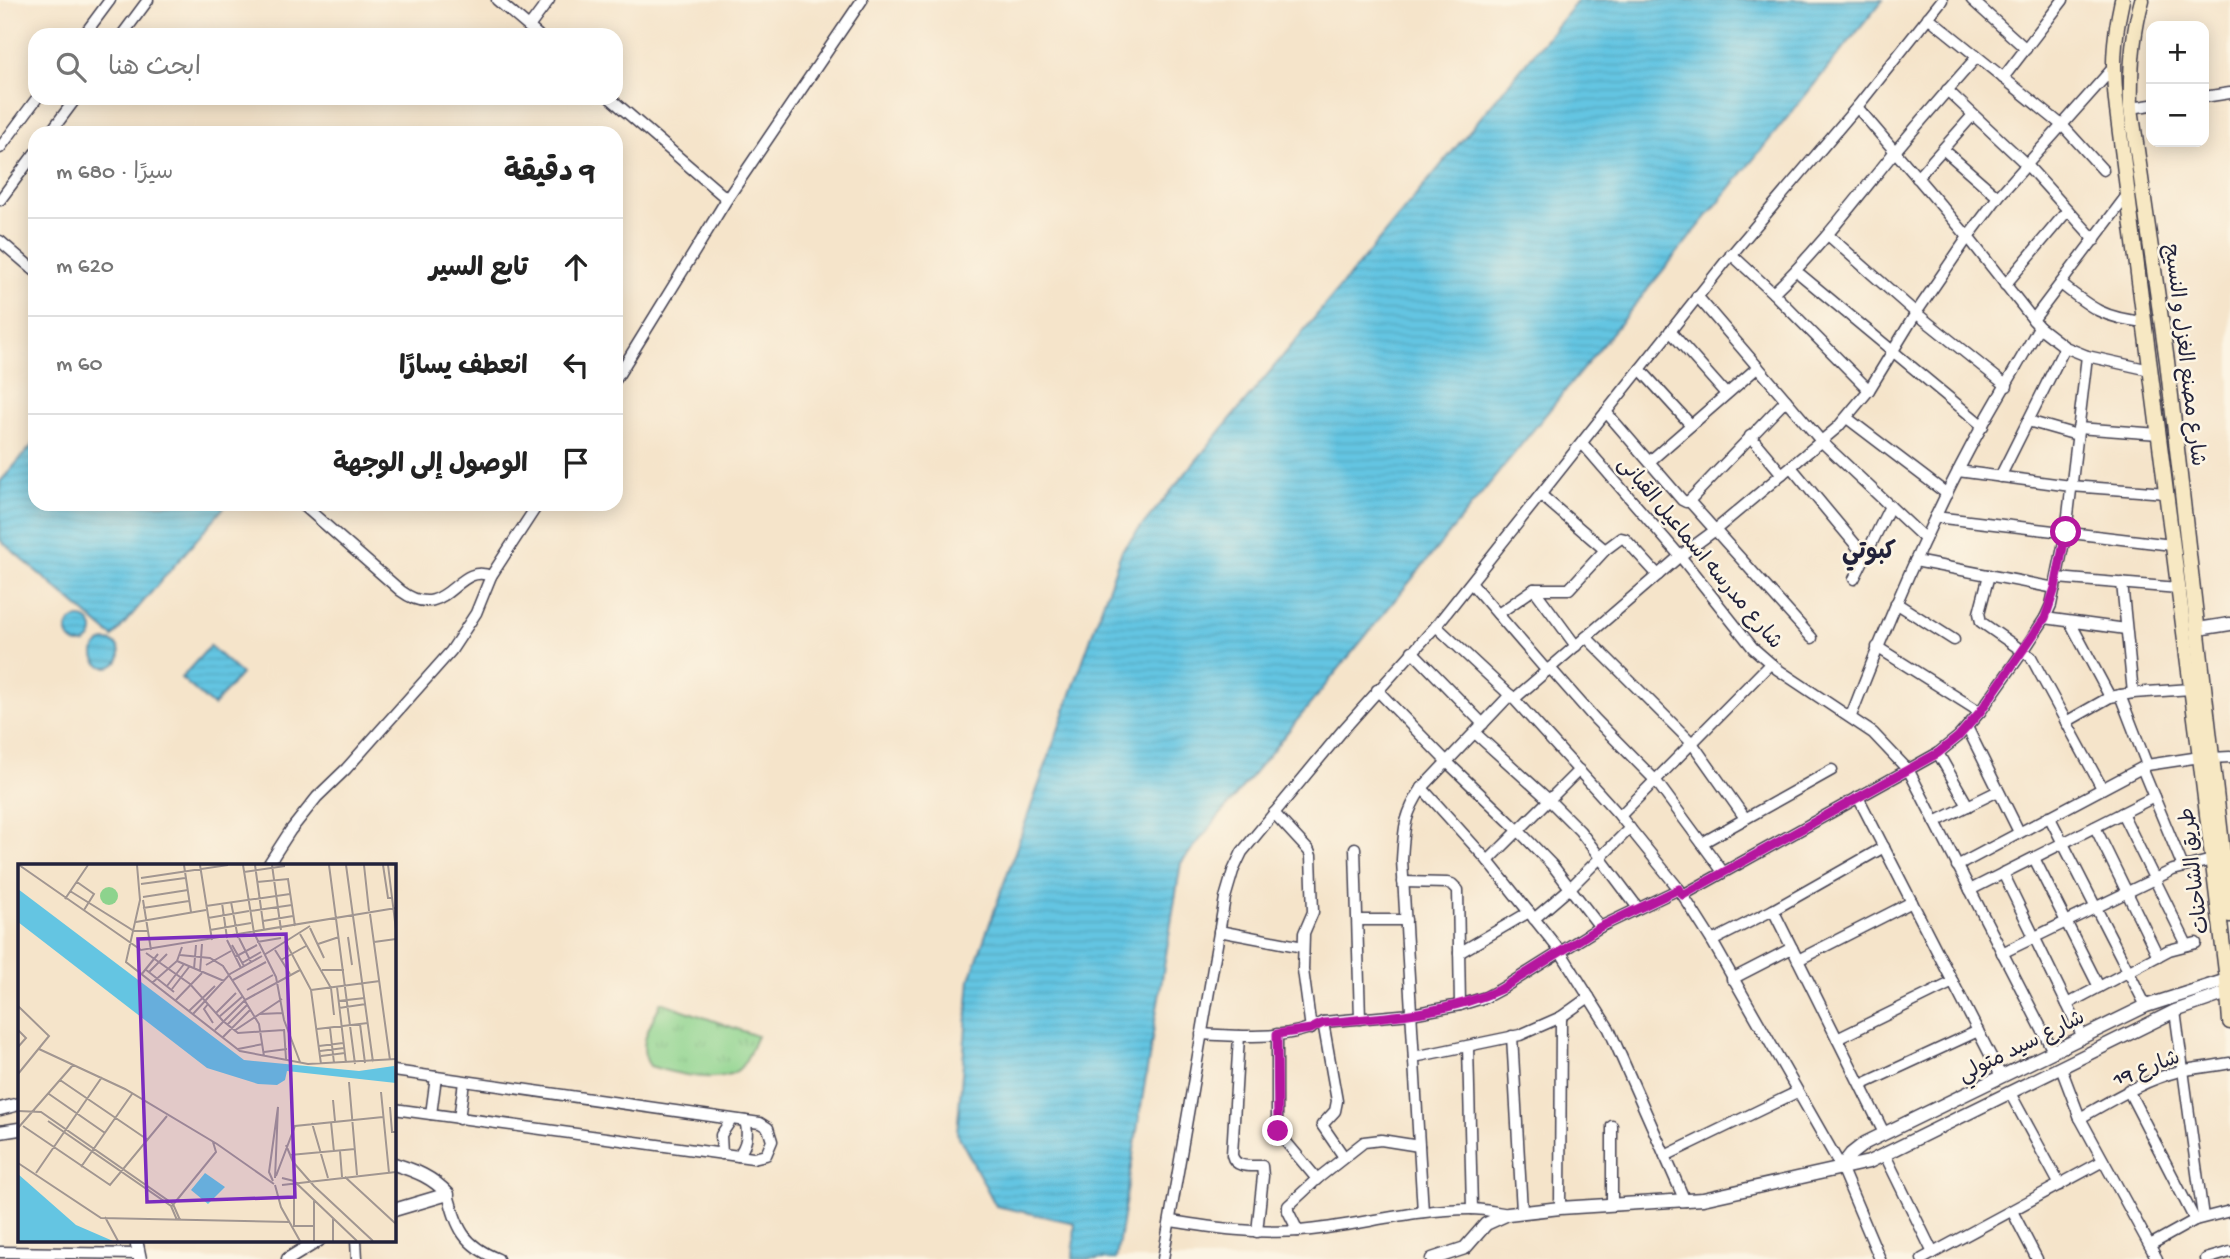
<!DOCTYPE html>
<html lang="ar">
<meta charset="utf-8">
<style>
:root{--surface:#fff;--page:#f6f6f6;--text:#222;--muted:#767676;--line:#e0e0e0}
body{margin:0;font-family:"Gochi Hand","Playpen Sans Arabic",sans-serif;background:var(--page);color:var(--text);direction:rtl}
.controls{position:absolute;right:21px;top:21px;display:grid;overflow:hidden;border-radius:14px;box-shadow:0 4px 18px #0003}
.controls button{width:63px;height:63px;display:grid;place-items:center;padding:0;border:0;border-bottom:2px solid var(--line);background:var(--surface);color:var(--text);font:35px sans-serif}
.stop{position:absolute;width:21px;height:21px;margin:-16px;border:5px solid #b5179e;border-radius:50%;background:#fff}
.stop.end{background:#b5179e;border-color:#fff;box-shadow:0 2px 7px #0008}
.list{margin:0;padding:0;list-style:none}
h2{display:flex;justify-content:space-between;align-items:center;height:91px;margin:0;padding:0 28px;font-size:30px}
h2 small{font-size:23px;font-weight:400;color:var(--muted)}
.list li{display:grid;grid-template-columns:46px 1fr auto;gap:21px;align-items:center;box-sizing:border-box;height:98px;padding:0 28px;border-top:2px solid var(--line)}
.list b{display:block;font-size:26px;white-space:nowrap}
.list em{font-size:23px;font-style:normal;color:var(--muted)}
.icon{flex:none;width:38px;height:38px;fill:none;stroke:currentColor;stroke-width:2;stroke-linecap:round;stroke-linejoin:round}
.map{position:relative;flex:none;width:2230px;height:1259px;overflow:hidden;direction:ltr}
.search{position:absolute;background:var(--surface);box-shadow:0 4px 18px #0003;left:28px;top:28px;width:595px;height:77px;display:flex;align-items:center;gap:18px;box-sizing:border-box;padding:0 24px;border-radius:21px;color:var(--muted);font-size:26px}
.panel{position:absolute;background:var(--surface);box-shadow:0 4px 18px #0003;left:28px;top:126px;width:595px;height:385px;border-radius:21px;direction:rtl}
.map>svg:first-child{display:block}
.grass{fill:url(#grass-tufts);stroke:#587a64;stroke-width:2}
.water{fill:url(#water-rules);stroke:#43748e;stroke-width:2}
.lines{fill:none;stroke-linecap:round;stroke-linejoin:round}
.minor-casing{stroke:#423f50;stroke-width:13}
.tertiary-casing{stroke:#423f50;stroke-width:15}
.secondary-casing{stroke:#423f50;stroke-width:17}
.minor{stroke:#fff;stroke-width:10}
.tertiary{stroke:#fff;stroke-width:12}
.secondary{stroke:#f7e8c3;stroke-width:14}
.route{stroke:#b5179e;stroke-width:9}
.labels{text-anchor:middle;stroke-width:5;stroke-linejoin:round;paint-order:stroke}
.street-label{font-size:21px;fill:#22223b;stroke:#fcf5e5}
.quarter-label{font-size:24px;font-weight:bold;fill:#22223b;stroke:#fcf5e5}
.inset-road{fill:none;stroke:#a19691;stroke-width:2}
.view{fill:#7b2cbf;fill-opacity:0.15;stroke:#7b2cbf;stroke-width:3.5}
.inset-edge{fill:none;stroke:#22223b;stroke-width:3.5}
</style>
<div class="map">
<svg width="2230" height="1259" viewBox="0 0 2230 1259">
<defs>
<pattern id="grass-tufts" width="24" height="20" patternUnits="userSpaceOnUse" patternTransform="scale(1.75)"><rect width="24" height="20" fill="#8dd38d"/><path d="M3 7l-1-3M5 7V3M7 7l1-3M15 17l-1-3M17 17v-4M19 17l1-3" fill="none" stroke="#79b57b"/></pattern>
<pattern id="water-rules" width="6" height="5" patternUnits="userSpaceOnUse" patternTransform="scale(1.75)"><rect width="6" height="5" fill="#64c5e2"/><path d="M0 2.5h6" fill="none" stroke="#56a9c3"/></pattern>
</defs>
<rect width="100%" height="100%" fill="#fcf5e5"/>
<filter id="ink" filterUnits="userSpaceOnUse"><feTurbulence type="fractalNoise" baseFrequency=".0143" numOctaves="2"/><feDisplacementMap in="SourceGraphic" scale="14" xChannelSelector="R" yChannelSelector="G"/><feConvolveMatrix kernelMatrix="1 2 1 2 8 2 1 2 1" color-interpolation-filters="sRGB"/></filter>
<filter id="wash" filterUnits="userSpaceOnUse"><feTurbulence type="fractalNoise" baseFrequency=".00686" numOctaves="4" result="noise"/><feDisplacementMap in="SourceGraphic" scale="28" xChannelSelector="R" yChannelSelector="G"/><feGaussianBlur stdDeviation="1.57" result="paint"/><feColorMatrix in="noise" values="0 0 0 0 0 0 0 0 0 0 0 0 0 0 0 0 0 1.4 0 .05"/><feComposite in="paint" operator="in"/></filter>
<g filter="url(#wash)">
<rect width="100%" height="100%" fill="#f5e4ca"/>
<path class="grass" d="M661 1002 757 1036C752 1046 747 1063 738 1070 719 1085 672 1073 650 1066 635 1045 652 1024 661 1002Z"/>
<g class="water">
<polygon points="1578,0 1883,0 1181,863 1116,1259 1073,1259 1075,1223 996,1206 957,1133 970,979 1122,550"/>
<polygon points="35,442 35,504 227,504 113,637 0,540 0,482"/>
<circle cx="80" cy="631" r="13"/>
<circle cx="107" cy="654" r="13"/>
<polygon points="210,646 241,674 213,706 181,678"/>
</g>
</g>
<g filter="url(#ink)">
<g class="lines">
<g class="minor-casing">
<g id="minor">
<polyline points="497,0 538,35"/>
<polyline points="1972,0 2026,49"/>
<polyline points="1928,17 2063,126 2103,170"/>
<polyline points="529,27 549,0"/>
<polyline points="84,35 110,0"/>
<polyline points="122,35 148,0"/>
<polyline points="2003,78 2063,0"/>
<polyline points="1947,90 2028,166 2095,240"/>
<polyline points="2204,97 2230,93"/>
<polyline points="610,98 727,199"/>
<polyline points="1857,107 1968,237 2039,327 2065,347 2087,356 2150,370"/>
<polyline points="2131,108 2151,105"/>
<polyline points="50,133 76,98"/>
<polyline points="0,148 37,98"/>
<polyline points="1943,149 1998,197"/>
<polyline points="1917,178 1973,115"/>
<polyline points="0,200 35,153"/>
<polyline points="1828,235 1916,313 2007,386"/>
<polyline points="0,241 35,271"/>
<polyline points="1731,254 1773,293 1869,390"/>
<polyline points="1801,275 1983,426"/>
<path d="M2061 284C2092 309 2104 318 2144 322"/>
<polyline points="2005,285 2068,210"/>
<path d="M1773 293C1817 251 1854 202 1892 155 1920 122 1948 89 1977 57"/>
<polyline points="1697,296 1822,442 1925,539"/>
<polyline points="2033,320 2128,194"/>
<polyline points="1670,331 1726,394"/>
<polyline points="1640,369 1691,425"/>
<polyline points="616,379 727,199 862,0"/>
<polyline points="1606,412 1682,500 1686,502 1689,501 1812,638"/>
<polyline points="1847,418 1947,494"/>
<polyline points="2028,421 2077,435"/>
<polyline points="2078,428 2159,434"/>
<polyline points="1750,436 1782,474"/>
<polyline points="1582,443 1680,556 1753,648 1777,669 1873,733 1909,771 2053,1051"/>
<polyline points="1650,461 1758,367"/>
<polyline points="1791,467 1865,556"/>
<polyline points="1958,471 2071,486 2166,493"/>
<polyline points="2000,477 2065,347"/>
<polyline points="1541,495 1605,550"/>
<polyline points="1689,501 1786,400"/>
<path d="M302 504 401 591C447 625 456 561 491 576"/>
<polyline points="1935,517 2172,545"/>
<polyline points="1915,561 2055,588"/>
<polyline points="1989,575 1979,613 1981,622 2031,657 2102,788"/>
<polyline points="2057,578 2178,588"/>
<polyline points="1854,579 1890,506"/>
<polyline points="1471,583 1547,671"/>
<polyline points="2122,583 2133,693"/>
<polyline points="1534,589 1576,646"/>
<polyline points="1896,603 1954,640"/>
<polyline points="1498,614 1534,589 1569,589 1605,550 1621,538 1625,539 1658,575"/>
<polyline points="2045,618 2126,629"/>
<polyline points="2070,622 2110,697"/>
<polyline points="1436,626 1514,699 1620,816 1679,889 1712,941 1841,1167 1880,1259"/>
<polyline points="1586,637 1692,743 1745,818"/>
<polyline points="1877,647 1980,712"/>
<polyline points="1412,651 1483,724"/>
<polyline points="1550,668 1595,719 1656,781 1723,872"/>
<polyline points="1377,690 1447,762 1519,831 1553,866 1600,927"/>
<polyline points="2120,695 2147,765"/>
<polyline points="1514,699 1680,556 1714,531 1838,427 1869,390 1916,313 1968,237 1998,197 2112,69"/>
<path d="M1851 716C1886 625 1924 534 1970 448 1992 407 2017 367 2039 327"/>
<polyline points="2066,722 2110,697 2133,693 2191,689"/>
<polyline points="1967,727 2019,832"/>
<polyline points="1475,733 1549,800 1580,831 1638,908"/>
<polyline points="1938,753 1968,806"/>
<polyline points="2211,758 2230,757"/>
<polyline points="2142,768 2183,867"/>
<polyline points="1422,788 1488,861 1560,951 1609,1029 1685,1201"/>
<polyline points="1858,797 2001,1076"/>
<polyline points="1274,813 1309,851 1311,856 1313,912 1304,933 1303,970 1311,1029"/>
<polyline points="2122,813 2187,945"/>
<polyline points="1620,816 1770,664"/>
<polyline points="2049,816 2146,1006"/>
<polyline points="1935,822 1998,791"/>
<polyline points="2095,827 2158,956"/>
<polyline points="1702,843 1832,770"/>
<polyline points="1355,848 1360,1019"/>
<polyline points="2034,858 2099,987"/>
<polyline points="1488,861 1579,770"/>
<polyline points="268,865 290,831 317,797 346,769 451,651 476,613 491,576 538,504"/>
<polyline points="1957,866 2147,765 2200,757"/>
<polyline points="2003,873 2083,1037"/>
<polyline points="1403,882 1447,883 1452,884 1458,890 1460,1005"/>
<polyline points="1970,890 2154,797"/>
<polyline points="1683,895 1938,753 1958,737 1980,712 2024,650 2045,618 2051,605 2066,532 2087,356"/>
<polyline points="1773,910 1884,1133"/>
<polyline points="1534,919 1570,888 1630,828"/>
<polyline points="1359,920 1406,920"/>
<polyline points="1219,931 1303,947"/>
<polyline points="1712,941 1773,910 1884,847"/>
<polyline points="1459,953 1529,912"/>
<polyline points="2002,953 2173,870 2212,860"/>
<polyline points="1798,960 1912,902"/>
<polyline points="1732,979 1792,948"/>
<polyline points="2067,1004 2169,950 2196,943"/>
<polyline points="2175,1011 2203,1217"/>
<polyline points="1323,1022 1337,1101 1335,1111 1322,1125 1344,1157"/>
<path d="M1201 1034C1240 1036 1288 1041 1323 1022L1411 1014 1460 1005 1486 997 1501 989 1600 927 1679 889"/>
<polyline points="1277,1034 1277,1126 1281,1136 1317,1179"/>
<path d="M1239 1036 1232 1155C1235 1168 1250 1166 1262 1166L1263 1176 1257 1232"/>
<polyline points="1512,1036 1522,1211"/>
<polyline points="1837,1039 1953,982"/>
<polyline points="1468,1046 1472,1209"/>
<polyline points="1414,1057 1520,1035 1561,1017 1589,997"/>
<polyline points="2061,1068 2080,1118 2157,1259"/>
<polyline points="394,1071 760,1123 768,1128 772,1141 766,1155 753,1158 394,1109"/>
<polyline points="1861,1085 1978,1031"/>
<polyline points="2128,1090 2195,1220"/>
<polyline points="2010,1093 2060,1185"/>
<polyline points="431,1114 436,1077"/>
<path d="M2080 1118C2112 1100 2144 1080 2180 1071 2197 1068 2214 1066 2230 1063"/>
<polyline points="459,1119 464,1082"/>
<polyline points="1612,1126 1612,1205"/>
<polyline points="722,1154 721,1135 731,1120"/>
<polyline points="1885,1155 1933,1253"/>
<path d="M738 1156C747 1145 749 1134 745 1121"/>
<polyline points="1665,1156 1797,1092"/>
<path d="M448 1194C457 1228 463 1245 498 1259"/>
<polyline points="1560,1208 1561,1017"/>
<polyline points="2012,1211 2037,1259"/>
<path d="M1423 1212 1402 860C1404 828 1404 815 1422 788L1510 695"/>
<path d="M1171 1221C1215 1228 1256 1234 1300 1231 1357 1226 1413 1209 1471 1209 1483 1209 1496 1212 1508 1214"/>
<polyline points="1298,1231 1288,1211 1288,1206 1317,1179 1364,1142 1381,1140 1419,1146"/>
<polyline points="356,1240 357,1259"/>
<polyline points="2150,1245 2195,1220 2230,1211"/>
<polyline points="0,1252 139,1254"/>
<polyline points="1163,1259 1225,898 1233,871 1242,852 1343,730 1436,626 1726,261 1857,107 1942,0"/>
<polyline points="1922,1259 2103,1161"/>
<polyline points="2206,1259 2230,1252"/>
</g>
</g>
<g class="tertiary-casing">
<g id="tertiary">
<polyline points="2198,629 2230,624"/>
<polyline points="0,1109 19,1104"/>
<polyline points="0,1132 19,1129"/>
<path d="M394 1164C416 1171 432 1177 448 1194L394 1210"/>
<polyline points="1841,1167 1851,1154 1865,1143 2146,1006 2230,979"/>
<polyline points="136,1240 140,1259"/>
<polyline points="288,1259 319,1240"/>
<polyline points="1432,1259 1465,1248 1486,1224 1508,1214 1560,1208 1703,1199 1869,1162 2175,1011 2230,992"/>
</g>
</g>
<g class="secondary-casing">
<g id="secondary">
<path d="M2122 0C2113 41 2112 69 2117 110L2200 757 2227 980 2230 1022"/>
<path d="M2142 0C2132 35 2130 71 2131 108L2167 361 2230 915"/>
</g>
</g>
<use href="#minor" class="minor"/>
<use href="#tertiary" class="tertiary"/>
<use href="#secondary" class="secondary"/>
</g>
</g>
<g class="lines" filter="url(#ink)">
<path class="route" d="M1278 1131 1277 1034 1311 1029 1323 1023C1384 1017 1445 1015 1501 989L1600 927 1679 889 1683 895 1938 753 1958 737 1980 712 2045 618 2055 588 2066 532"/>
</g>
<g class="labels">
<g class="street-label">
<text transform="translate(2186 355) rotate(83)" y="7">شارع مصنع الغزل و النسيج</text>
<text transform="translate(1701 552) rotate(50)" y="7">شارع مدرسه اسماعيل القبانى</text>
<text transform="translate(2193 871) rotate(-97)" y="7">طريق الشاحنات</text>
<text transform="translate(2021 1045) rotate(-26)" y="7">شارع سيد متولي</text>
<text transform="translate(2146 1067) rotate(-20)" y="7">شارع 19</text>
</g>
<g class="quarter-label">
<text x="1869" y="558">كبوتي</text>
</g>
</g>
<g transform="translate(18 864)">
<rect width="378" height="378" fill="#f5e4ca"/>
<path d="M82 32a9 9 0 1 1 18 0a9 9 0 1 1-18 0Z" fill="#8dd38d"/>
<path d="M0 25 226 196 341 207 376 202 378 219 269 207 267 216 259 221 240 220 189 204 0 58ZM187 309 207 323 190 340 173 326ZM0 310 58 361 95 377H0Z" fill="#64c5e2"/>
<path class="inset-road" d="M1 1 123 86 378 44M119 1 122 36 108 98 222 187 290 200 378 195M166 1 173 48M182 1 194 76M225 1 236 69 258 113 266 156 282 198M237 1 246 66M254 1 263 66M311 1 337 200M328 1 355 198M346 1 351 47M365 1 370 34H374M370 1 378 66M226 8 267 2M123 14 210 1M59 18 76 30 66 46M239 18 270 15 277 62M123 20 167 14M52 27 116 67H129M125 33 170 26M47 35 70 1M125 36 133 86M213 38 220 74M204 39 209 74M188 42 272 30M125 44 171 37M232 47 274 41M352 50 372 196M190 54 231 47M245 57 275 52M118 58 188 46M292 64 306 94M192 66 233 59M282 70 313 124 316 151M330 73 334 101M221 74 233 98M209 76 223 104M239 78 263 74M356 78 378 75M268 79 293 126 303 200M300 80 321 73M214 81 226 102M257 86 272 110M128 89 172 120 205 157M162 91 192 94 205 102 227 136M246 91 292 62M217 93 239 81M263 96 288 82M159 97 206 117M224 99 243 88M188 101 213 87M127 105 156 128M176 105 178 81M304 106H326M131 108 149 90M182 108 184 80M123 111 140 90M215 116 248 98M134 119 159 97 164 83M149 122 166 100M319 123 328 199M154 125 171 103M229 126 255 111M293 126 362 117M157 137 184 109M227 137 241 160 246 192M320 137 347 134M190 140 186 145 195 159M0 142 31 172 0 210M321 144 348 140M171 147 197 122M198 149 218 129M175 150 212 110 244 92M242 150 265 149M201 153 225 132M205 157 220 169 266 166M342 160 347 199M209 161 229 141M312 164 316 199M266 165 268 195M299 165 350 159M0 166 8 174 0 183M197 166 227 136 282 106M216 167 264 135M205 173 232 146M301 182 325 179M21 185 107 225 199 280 256 320M220 185 245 180M302 187 326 184M246 188 269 185M303 192 327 189M42 216 130 276M331 218 339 311M363 228 371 309M31 230 87 269M315 236 317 257M372 243 374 268H378M0 247 23 248 155 340 162 356M30 257 153 342 159 356M313 258 316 288M294 259 310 314M5 262 92 321 149 252M0 264 55 201M268 281 275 298 296 322 355 377M322 287 324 313M272 291 337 285M0 299 83 354 271 358M63 303 114 230M18 309 84 213M258 312 277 262 365 253M327 313 378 360M264 314 276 317 339 377M255 317 251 308 260 243 257 314M276 318V362H296M257 321 263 343 282 377M264 321 378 308M154 342 198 288 195 278M87 353 100 377M315 355V377M296 377V337"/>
<path class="view" d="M268 70 277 333 129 338 120 75Z"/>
<rect width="378" height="378" class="inset-edge"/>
</g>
</svg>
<div class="controls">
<button>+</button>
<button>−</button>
</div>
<div class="stop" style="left:2066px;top:532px"></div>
<div class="stop end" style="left:1278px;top:1131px"></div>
<div class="search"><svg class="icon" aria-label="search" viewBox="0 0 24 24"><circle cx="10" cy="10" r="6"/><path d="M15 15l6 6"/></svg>ابحث هنا</div>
<section class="panel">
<h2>9 دقيقة<small>سيرًا · 680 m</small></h2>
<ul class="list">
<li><svg class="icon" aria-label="ahead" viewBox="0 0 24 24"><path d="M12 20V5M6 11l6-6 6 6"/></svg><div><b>تابع السير</b></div><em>620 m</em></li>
<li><svg class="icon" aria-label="left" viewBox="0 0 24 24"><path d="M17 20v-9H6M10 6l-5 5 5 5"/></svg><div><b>انعطف يسارًا</b></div><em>60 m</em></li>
<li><svg class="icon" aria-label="arrive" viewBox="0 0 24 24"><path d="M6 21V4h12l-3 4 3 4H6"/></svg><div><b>الوصول إلى الوجهة</b></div></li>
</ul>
</section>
</div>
